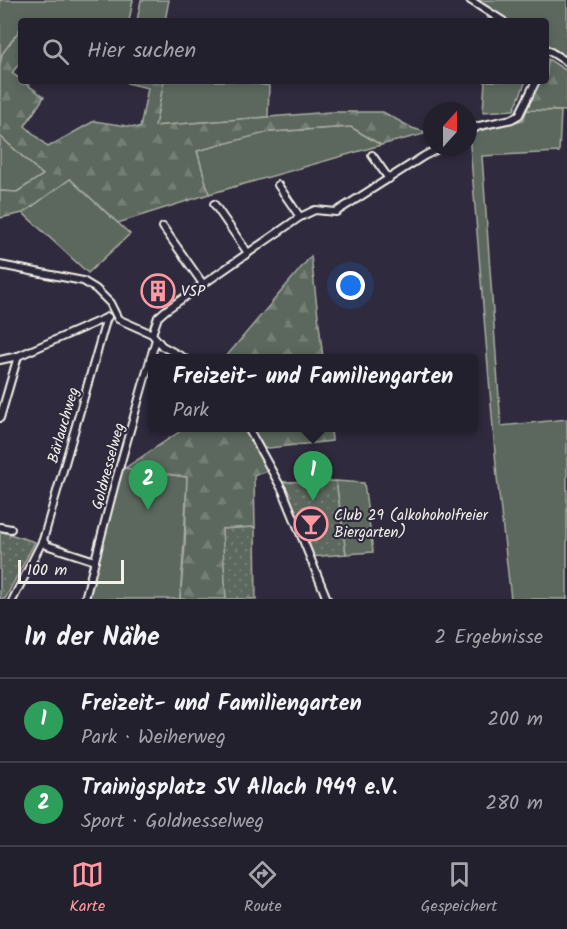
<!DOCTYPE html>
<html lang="de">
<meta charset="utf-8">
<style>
:root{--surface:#23202e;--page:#2f2d3a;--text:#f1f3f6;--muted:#a3a3aa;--line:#403e4a;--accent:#ff9aa2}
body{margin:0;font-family:Kalam,sans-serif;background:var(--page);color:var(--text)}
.compass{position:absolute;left:423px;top:102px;width:54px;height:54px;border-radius:50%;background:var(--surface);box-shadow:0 3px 9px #0003;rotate:21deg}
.scale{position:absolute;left:18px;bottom:15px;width:106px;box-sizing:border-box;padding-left:6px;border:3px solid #f4f1e8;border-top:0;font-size:16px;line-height:21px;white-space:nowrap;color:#f4f1e8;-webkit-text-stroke:4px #2f2a3d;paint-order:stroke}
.you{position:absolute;left:351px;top:286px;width:21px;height:21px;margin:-15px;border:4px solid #fff;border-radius:50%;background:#1a73e8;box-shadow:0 0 0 9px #1a73e833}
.badge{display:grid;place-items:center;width:39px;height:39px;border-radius:50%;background:var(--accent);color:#fff;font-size:20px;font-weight:700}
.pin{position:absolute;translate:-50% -50px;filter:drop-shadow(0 2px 3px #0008)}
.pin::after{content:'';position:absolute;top:32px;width:21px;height:18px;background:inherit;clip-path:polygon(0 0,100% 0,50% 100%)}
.popup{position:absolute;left:148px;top:354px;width:330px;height:78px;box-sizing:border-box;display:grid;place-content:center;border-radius:6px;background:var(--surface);filter:drop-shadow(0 2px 4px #0005);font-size:20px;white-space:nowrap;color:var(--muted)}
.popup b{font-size:22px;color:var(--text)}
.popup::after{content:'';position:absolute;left:50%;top:100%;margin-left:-12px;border:12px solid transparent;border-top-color:var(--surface)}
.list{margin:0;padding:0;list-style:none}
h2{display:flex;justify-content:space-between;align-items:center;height:78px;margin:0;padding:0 24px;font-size:26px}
h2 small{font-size:20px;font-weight:400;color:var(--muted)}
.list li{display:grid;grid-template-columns:39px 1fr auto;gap:18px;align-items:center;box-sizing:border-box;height:84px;padding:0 24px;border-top:2px solid var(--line)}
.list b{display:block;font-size:22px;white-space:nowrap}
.list p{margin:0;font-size:20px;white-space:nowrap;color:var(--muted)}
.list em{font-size:20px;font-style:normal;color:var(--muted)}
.icon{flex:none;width:33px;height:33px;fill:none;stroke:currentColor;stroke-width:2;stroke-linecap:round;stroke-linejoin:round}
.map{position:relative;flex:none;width:567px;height:599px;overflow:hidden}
.search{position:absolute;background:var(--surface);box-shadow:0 3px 9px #0003;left:18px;right:18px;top:18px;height:66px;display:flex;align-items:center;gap:15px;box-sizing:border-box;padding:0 21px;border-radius:6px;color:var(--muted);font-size:22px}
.sheet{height:246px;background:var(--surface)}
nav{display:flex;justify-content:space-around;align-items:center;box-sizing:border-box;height:84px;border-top:2px solid var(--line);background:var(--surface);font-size:16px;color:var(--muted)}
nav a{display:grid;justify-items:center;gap:3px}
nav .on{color:var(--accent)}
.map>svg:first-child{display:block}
.grass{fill:#5c685d;stroke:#a8aca2;stroke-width:1.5}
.forest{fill:url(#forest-firs);stroke:#a8aca2;stroke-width:1.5}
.garden{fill:url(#garden-dots);stroke:#a8aca2;stroke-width:1.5}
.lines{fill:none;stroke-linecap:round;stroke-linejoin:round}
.minor-casing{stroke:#f4f1e8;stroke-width:10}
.minor{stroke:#2f2a3d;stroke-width:6}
.labels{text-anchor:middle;stroke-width:4.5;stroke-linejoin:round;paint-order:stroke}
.poi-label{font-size:15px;fill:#f4f1e8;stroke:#2f2a3d;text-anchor:start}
.street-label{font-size:15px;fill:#f4f1e8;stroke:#2f2a3d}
</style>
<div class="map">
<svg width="567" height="599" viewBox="0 0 567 599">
<defs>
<pattern id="forest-firs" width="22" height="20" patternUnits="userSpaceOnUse" patternTransform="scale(1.5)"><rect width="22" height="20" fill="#5c685d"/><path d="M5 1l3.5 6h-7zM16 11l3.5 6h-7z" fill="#747e74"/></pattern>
<pattern id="garden-dots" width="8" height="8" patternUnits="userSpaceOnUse" patternTransform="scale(1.5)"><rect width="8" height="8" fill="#5c685d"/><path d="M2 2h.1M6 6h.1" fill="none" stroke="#747e74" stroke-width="1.8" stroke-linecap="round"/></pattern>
</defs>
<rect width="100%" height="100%" fill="#2f2a3d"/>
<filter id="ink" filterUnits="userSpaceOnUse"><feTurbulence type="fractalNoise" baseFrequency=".0167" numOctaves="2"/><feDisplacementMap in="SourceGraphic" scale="12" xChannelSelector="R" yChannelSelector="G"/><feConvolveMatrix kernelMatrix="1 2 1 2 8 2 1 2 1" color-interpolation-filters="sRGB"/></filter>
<g filter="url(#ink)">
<g class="grass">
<path d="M0 0H133L129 21H21C21 37 4 49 0 65Z"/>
<polygon points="141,0 169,0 165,21 137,21"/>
<polygon points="475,0 567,0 567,57 554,49 546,52 546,21 488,21 488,10"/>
<polygon points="163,81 239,81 269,86 268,117 154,126"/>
<polygon points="485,81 526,81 514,110 483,112"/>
<polygon points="527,110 561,111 559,152 482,156 501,426 567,419 567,599 511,599 497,477 469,133 523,120"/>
<polygon points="351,127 381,145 209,194 197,151 267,132"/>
<polygon points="0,136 43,175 17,192 0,191"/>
<polygon points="70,179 130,234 88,273 23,213"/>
<polygon points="121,465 125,468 187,477 184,544 180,599 86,599"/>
<polygon points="336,481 364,483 373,552 346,554"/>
</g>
<g class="forest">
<polygon points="21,28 21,61 12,73 44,97 25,126 48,147 94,121 140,128 148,88 127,83 127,81 164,81 155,126 330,112 383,112 412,128 428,133 381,145 351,127 269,132 197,151 209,194 118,223 70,179 23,213 0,218 0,191 17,192 43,175 0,136 0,65 2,54"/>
<polygon points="548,59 567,71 567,111 527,110 539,81 546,81"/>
<polygon points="311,256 323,358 225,358"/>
<polygon points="183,428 331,428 332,441 259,449 272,470 254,475 255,527 223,529 226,599 180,599 185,546 187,477 125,468 179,432"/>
</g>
<g class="garden">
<polygon points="336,481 346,554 311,557 278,482"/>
<polygon points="255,527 256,599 226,599 222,529"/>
<polygon points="0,531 35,542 5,599 0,599"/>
</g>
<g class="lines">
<g class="minor-casing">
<g id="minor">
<polyline points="470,0 503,21"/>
<polyline points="546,49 567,62"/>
<polyline points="468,132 479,126 512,119 519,115 536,81"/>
<polyline points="372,155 389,179"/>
<polyline points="278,185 300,217"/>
<polyline points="214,204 248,253"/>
<polyline points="163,227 203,284"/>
<polyline points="0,265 83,281 96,289 110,303 118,319 152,334 162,346 184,358"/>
<polyline points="152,334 158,317 166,310 300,217 315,210 336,212 424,156 442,147"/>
<polyline points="0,360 18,356 108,317"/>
<polyline points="0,418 18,356"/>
<polyline points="248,428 283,491 327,599"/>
<polyline points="0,527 11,529"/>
<polyline points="43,540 107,317"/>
<polyline points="13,599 43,540 46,545 95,561"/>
<polyline points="85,599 115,483 156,339"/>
</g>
</g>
<use href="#minor" class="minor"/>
</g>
</g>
<defs>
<g id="building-ring" transform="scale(1.725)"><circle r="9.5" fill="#2f2a3d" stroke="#ff9aa2" stroke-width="1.5"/><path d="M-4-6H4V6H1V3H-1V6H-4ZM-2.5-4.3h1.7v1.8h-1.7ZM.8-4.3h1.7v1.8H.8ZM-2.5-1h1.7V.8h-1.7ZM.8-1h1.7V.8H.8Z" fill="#ff9aa2"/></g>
<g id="bar-ring" transform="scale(1.725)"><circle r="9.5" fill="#2f2a3d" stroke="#ff9aa2" stroke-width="1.5"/><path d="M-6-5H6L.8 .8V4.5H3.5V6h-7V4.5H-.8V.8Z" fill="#ff9aa2"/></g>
</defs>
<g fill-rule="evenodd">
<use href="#building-ring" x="158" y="291"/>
<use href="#bar-ring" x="311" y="524"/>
</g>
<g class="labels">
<g class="poi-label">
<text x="181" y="296">VSP</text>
<text x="334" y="520">Club 29 (alkohoholfreier<tspan x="334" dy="17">Biergarten)</tspan></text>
</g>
<g class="street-label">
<text transform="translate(63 425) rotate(-74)" y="5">Bärlauchweg</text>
<text transform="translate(108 466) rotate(-75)" y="5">Goldnesselweg</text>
</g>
</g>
</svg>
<svg class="compass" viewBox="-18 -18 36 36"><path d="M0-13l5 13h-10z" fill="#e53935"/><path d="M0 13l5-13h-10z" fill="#a3a3aa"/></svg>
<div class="scale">100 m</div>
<div class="you"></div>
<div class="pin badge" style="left:313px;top:501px;background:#2e9e5b">1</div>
<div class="popup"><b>Freizeit- und Familiengarten</b>Park</div>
<div class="pin badge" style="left:148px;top:510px;background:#2e9e5b">2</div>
<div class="search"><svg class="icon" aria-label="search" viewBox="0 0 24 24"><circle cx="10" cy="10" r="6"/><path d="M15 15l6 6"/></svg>Hier suchen</div>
</div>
<section class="sheet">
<h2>In der Nähe<small>2 Ergebnisse</small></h2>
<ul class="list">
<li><span class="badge" style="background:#2e9e5b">1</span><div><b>Freizeit- und Familiengarten</b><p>Park · Weiherweg</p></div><em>200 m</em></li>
<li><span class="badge" style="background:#2e9e5b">2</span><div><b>Trainigsplatz SV Allach 1949 e.V.</b><p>Sport · Goldnesselweg</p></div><em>280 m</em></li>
</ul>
</section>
<nav>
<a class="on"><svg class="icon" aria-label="map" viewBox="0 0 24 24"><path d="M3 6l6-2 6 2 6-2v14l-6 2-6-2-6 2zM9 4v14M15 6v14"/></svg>Karte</a>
<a><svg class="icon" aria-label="directions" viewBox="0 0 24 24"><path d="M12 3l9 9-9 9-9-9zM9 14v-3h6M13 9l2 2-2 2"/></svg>Route</a>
<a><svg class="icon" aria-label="saved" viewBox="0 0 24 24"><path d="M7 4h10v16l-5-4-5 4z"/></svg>Gespeichert</a>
</nav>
